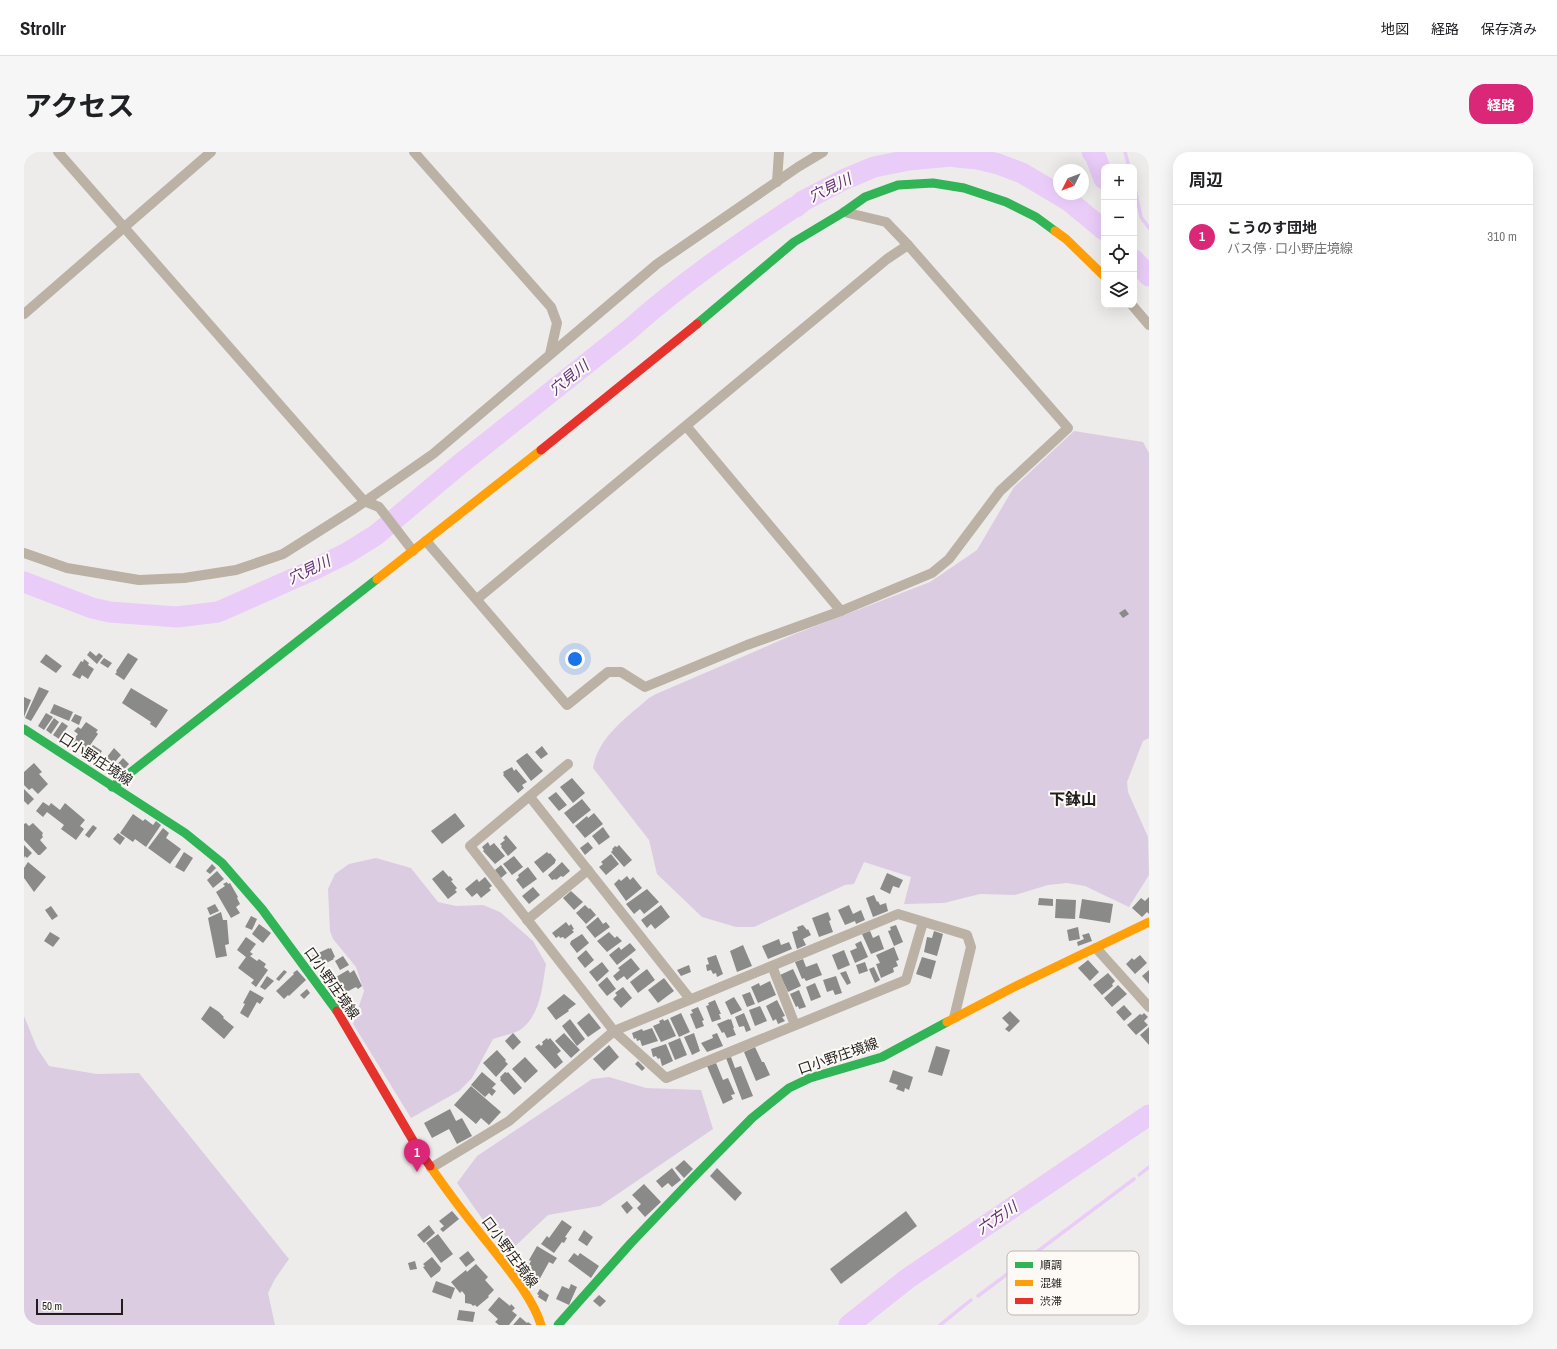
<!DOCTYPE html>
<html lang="ja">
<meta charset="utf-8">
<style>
:root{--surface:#fff;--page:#f6f6f6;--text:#202124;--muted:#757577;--line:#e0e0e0;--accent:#db2777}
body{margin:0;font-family:"Archivo Narrow","Noto Sans JP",sans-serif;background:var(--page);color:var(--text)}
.controls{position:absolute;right:12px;top:12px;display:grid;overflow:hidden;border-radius:8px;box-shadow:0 4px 16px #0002}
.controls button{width:36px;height:36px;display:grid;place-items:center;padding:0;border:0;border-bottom:1px solid var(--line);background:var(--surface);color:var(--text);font:20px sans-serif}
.compass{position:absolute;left:1029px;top:12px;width:36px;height:36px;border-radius:50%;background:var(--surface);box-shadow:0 4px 16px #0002;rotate:228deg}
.scale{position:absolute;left:12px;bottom:10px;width:87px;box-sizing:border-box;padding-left:4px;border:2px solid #1f1e1c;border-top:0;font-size:11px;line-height:14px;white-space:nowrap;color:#1f1e1c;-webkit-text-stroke:3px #fdfaf5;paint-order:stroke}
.you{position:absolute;left:551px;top:507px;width:14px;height:14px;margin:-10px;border:3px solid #fff;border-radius:50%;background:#1a73e8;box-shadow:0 0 0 6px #1a73e833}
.badge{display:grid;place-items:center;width:26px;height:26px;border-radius:50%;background:var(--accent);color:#fff;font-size:13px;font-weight:700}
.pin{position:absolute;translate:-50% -33px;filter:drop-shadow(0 1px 2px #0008)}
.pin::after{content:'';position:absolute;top:21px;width:14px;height:12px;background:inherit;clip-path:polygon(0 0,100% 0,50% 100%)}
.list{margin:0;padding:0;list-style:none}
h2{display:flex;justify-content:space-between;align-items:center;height:52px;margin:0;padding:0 16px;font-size:17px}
h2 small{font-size:13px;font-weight:400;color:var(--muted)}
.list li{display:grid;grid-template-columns:26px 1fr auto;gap:12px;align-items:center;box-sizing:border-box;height:64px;padding:0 16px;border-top:1px solid var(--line)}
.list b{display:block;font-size:15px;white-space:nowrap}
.list p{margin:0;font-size:13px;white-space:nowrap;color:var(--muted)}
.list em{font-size:13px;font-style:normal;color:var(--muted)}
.icon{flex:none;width:22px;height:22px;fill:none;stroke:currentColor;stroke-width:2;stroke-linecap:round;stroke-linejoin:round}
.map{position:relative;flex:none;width:1125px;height:1173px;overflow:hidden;border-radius:16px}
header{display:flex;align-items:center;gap:24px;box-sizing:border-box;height:56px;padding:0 20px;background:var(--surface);border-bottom:1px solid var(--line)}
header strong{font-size:19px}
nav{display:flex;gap:22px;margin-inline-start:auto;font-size:14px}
.intro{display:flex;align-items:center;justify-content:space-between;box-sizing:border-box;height:96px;padding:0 24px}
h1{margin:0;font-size:28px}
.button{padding:10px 18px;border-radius:16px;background:var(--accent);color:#fff;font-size:14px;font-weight:700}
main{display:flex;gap:24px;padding:0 24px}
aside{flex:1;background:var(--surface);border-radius:16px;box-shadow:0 4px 16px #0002}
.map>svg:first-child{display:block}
.green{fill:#dbcce2}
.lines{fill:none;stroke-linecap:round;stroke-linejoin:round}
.stream{stroke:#e9ccf8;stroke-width:3.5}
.river{stroke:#e9ccf8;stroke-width:21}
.building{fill:#8a8a88}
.street{stroke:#bbb1a4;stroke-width:10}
.fast{stroke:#30b455;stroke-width:9}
.slow{stroke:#ff9f0a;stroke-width:9}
.jam{stroke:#e5322d;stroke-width:9}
.labels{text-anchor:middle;stroke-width:4;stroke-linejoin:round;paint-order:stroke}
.street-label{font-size:14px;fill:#1f1e1c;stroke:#fdfaf5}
.water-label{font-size:15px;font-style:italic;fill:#613079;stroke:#fdfaf5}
.quarter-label{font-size:16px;font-weight:bold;fill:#1f1e1c;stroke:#fdfaf5}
.key{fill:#fdfaf5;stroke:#bab8b4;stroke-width:1}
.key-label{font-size:11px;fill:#1f1e1c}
</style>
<header>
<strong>Strollr</strong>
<nav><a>地図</a><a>経路</a><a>保存済み</a></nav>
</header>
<div class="intro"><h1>アクセス</h1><a class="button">経路</a></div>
<main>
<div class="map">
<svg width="1125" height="1173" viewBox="0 0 1125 1173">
<rect width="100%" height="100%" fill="#eeecea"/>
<g class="green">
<path d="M1050 279 1119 290 1125 301V586L1119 589 1103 630 1104 640 1124 685 1125 723 1105 755 1061 734 1043 731 1024 733 991 743 956 742 920 751 880 752 887 725 840 710 830 732 821 733 730 775H712L678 765 633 722 625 688 569 616C574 585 602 566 625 546L632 542 771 482 906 430 953 398 990 335Z"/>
<path d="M352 706 387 716 414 750 432 754 459 753 476 760 509 789 522 812C518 835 517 863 496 878 489 882 477 884 469 887L448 926 435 939 387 966 329 872 340 839 332 815 309 787 306 779 304 737 311 722 325 712Z"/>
<polygon points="0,864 13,896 25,914 73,922 115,921 265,1107 251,1127 244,1141 251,1173 0,1173"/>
<polygon points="585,925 622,936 677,938 689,977 576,1054 524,1063 483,1102 433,1031 453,1004 568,927"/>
</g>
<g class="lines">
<g class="stream">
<polyline points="1101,0 1105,15"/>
<polyline points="1110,32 1117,65 1125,76"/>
<polyline points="1115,1023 1125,1015"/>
<polyline points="954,1144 1110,1027"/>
<polyline points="916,1173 947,1148"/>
</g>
<g class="river">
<polyline points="1068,0 1071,3 1080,27"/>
<polyline points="1110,108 1125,124"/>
<path d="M0 430 68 456 86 460 153 465 194 460 289 418 323 401 352 383 435 313 605 178C656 132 712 94 769 56L772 55 779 49 819 28 850 15 885 8 927 4 932 5 954 7 974 12 998 21 1045 49 1080 78"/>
<polyline points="825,1173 883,1127 1125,963"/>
</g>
</g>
<g class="building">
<polygon points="1101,457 1105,462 1099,466 1095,461"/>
<polygon points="66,499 72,504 75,501 79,504 73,512 63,503"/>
<polygon points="104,501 114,507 100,528 91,522 93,520 92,519"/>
<polygon points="22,502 38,514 32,521 16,510"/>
<polygon points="80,506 88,511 84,516 76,511"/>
<polygon points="60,507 65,511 64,513 70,517 64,527 58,523 56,527 48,523 57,509 59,510"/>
<polygon points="15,535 25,539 7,569 1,566"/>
<polygon points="107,536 144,558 132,576 126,572 127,570 107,557 98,551"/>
<polygon points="0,545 7,548 0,565"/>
<polygon points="30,552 49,560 45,569 26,561"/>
<polygon points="22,561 29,565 20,578 14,574"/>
<polygon points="51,562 58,565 55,573 47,569"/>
<polygon points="30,566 35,570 27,582 22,578"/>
<polygon points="38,570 44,574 35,587 29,583"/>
<polygon points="62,570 74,578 72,580 74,582 60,602 46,592 54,582 50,579 54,575 57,577"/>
<polygon points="69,593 78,599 72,608 63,601"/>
<polygon points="518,594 524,602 517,607 511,600"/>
<polygon points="90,596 97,603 84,618 78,613 80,611 79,610"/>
<polygon points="503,601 519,619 507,629 492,609"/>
<polygon points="99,606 105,612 93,625 87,619"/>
<polygon points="10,611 18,620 15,622 24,632 14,642 8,636 5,638 0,633 0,620"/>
<polygon points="488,615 490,619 492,617 503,630 498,633 500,636 494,641 479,623 480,622 479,620"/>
<polygon points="548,626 561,641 549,651 536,635"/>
<polygon points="0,637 10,647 4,653 0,649"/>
<polygon points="532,640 543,653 535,659 524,646"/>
<polygon points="558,647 567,658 549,672 540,661"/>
<polygon points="19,650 25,654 27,651 36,658 41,651 61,668 56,674 60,677 52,688 37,677 40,673 23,660 19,665 12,659"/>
<polygon points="431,661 441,674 418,692 407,679"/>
<polygon points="570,661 579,672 561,686 551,674 563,664 564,666"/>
<polygon points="109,662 119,669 121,667 129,673 132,669 137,673 122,695 111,687 109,690 96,681"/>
<polygon points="2,671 5,674 9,671 19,681 18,683 19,685 16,688 23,696 16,703 14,703 0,688 0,672"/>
<polygon points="69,673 73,676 65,686 61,683"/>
<polygon points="579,675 586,685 575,693 568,684"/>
<polygon points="139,676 145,681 142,686 157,697 146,712 124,696"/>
<polygon points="94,681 101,686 96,693 89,687"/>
<polygon points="482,683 493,696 484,704 477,695 478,694 476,692 481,688 479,686"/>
<polygon points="464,690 466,694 470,691 481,704 471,712 459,699 460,698 458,695"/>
<polygon points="564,690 569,696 561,703 556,696"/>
<polygon points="0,693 8,701 3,706 1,704 0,706"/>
<polygon points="595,693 608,708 600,715 587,700 589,698 588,697 591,694 593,695"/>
<polygon points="160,700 169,706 160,720 151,715"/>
<polygon points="523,700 525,702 526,701 532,708 531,710 531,711 519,721 510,710"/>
<polygon points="587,702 595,712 582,723 575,715 579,712 577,710"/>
<polygon points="490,704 499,715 488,723 479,712"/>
<polygon points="4,710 22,725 10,740 0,726 0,716"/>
<polygon points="538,710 546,719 539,725 537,724 532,728 531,727 528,728 524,723"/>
<polygon points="188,712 192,716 186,722 182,719"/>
<polygon points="477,713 483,721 477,726 471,718"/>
<polygon points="504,715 513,727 499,737 492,728 495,725 494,723"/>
<polygon points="419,718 425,725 426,724 429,728 427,729 433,736 431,738 433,740 424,747 408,727"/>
<polygon points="193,719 200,727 189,736 183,728"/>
<polygon points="863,721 879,728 875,736 869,734 866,742 856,737"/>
<polygon points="603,724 606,728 609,725 618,736 602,749 590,732 595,727 597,729"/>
<polygon points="461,725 468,734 465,736 467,738 457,746 453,741 448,745 441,737 453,727 455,730"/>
<polygon points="203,730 204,732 206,731 214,745 213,746 216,752 212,755 216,761 207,766 192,740 201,734 199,732"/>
<polygon points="509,735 516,743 505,752 498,744"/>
<polygon points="623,737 635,750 620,762 616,757 610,762 602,752"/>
<polygon points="547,739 559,750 550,758 539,746"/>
<polygon points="850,743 853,750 854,749 856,753 862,751 864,759 849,765 842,746"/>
<polygon points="1125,745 1125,762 1123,760 1118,765 1108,756 1117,746 1121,749"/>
<polygon points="1015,746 1029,747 1029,754 1014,753"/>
<polygon points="1032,747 1052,748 1051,767 1031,766"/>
<polygon points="1058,747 1089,752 1086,771 1055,766"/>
<polygon points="191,752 195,759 186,763 183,756"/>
<polygon points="561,753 565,757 566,756 572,763 562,772 552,761"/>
<polygon points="637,753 646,765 631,777 627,772 623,776 617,768"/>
<polygon points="825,753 829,762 837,758 841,768 832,772 831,769 821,773 814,758"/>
<polygon points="27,754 34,764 28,768 21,758"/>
<polygon points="197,760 199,768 203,768 205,792 201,793 203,804 192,806 184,766"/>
<polygon points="804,760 807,768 805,769 809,780 795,785 788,766"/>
<polygon points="227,764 233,767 228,778 221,775"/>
<polygon points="574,765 579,772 582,770 586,775 571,786 562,775"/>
<polygon points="542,770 545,774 547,772 550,777 548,778 550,780 541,787 539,785 536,786 535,784 532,786 528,781"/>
<polygon points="235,772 247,781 239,791 228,782"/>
<polygon points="779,773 783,778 784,777 787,783 779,787 782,793 773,797 768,780 774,778 773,775"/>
<polygon points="872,773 879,790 870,794 864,779 867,778 866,775"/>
<polygon points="1054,775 1056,787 1045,789 1043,778"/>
<polygon points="846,779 849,786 855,783 860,797 847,802 838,782"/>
<polygon points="910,779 919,782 913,804 900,800 903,785 908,786"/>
<polygon points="26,780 36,786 29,795 20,789"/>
<polygon points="585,780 591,786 593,784 598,789 583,800 573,789"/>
<polygon points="1065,781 1068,789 1054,794 1053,790 1060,787 1058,783"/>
<polygon points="558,782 565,791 553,801 546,792 547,789"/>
<polygon points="222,785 232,792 226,800 229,802 226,804 233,809 235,807 242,812 240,815 244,818 232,835 227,831 230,828 214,816 222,805 213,798"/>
<polygon points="755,787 757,793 765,790 768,797 744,807 738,794"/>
<polygon points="837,789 844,805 831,811 826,799 833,796 831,792"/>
<polygon points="606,791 612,798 593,813 585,803 595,795 597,798"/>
<polygon points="719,793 728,814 713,820 706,799"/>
<polygon points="870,795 875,808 872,809 874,814 869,816 870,820 857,826 852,812 856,811 852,803"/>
<polygon points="305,796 305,797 307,796 311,805 309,806 310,807 293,816 288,804"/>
<polygon points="562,798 570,808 561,816 553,806"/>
<polygon points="820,798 826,813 814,818 808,803"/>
<polygon points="692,803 699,822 693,825 692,821 689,822 687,818 683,819 682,813 685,812 683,806"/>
<polygon points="1116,803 1123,811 1111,822 1102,812 1108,806 1110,808"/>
<polygon points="319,804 325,813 316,818 311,809"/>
<polygon points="898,805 912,809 907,827 892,822"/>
<polygon points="607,806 616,817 603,828 600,824 593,829 589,824 596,818 594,816"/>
<polygon points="779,807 782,815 793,811 798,823 782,829 780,826 778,827 771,810"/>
<polygon points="1064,808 1075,820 1066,829 1054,816"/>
<polygon points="578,810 585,819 573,830 565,820"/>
<polygon points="841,810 844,819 835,822 832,813"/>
<polygon points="665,813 667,820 657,824 653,818"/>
<polygon points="850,815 856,828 851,831 845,817"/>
<polygon points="623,817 631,828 614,841 606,830"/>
<polygon points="769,817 777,834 764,840 756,823"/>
<polygon points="260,818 263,820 255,829 252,827"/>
<polygon points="273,818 282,828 265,844 264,843 260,847 252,839 270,822 269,821"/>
<polygon points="324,818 326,821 330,818 338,834 334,837 332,835 313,845 303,830 311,824 312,825"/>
<polygon points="1125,818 1125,832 1118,824"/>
<polygon points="822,819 827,831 823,833 816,821"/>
<polygon points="1084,821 1091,829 1088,832 1089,834 1078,843 1069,833"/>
<polygon points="243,824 250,829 241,838 236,835"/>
<polygon points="812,824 818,841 811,843 809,838 803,840 799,828"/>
<polygon points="583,825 592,837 583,844 574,833"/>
<polygon points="640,826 650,839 634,851 624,838"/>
<polygon points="746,829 752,843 734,851 727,835 735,831 736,834"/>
<polygon points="791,831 797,845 787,849 782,835"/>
<polygon points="1094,833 1103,842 1088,855 1080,846"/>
<polygon points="599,835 608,846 597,856 589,847 593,843 591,841"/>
<polygon points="283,837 286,841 280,847 276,843"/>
<polygon points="226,838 240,846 236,852 233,850 224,866 216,861 221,852 219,851"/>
<polygon points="775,838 782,855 775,857 774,854 772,855 766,842"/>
<polygon points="726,840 731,852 723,855 718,843"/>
<polygon points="540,842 552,852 544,858 545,859 532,868 523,856"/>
<polygon points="710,845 718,858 707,863 701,850"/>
<polygon points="691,848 697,862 695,862 697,867 688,870 682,854 685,853 684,851"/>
<polygon points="753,848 761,864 758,865 761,869 754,872 752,867 749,869 742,854"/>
<polygon points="1100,853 1108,862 1100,869 1092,860"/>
<polygon points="186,854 195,860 200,865 199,866 210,875 200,887 177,867"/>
<polygon points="736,854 743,869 731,874 725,858"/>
<polygon points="674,855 680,868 678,869 680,874 672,877 666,862 669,861 667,858"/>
<polygon points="986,859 996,869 985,880 981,877 985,873 978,866"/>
<polygon points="565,861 577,876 564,885 553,871"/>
<polygon points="657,861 666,880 655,885 646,866"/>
<polygon points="720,861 727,878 722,880 720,874 715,875 711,865"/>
<polygon points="1120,861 1124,865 1120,869 1124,873 1112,883 1103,873 1116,862 1118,863"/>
<polygon points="546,867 561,887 553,894 538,874"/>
<polygon points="639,867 640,869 644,867 652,884 637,890 629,874 636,871 635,869"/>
<polygon points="705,867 705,868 707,867 710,876 709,876 712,883 703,886 700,880 698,881 693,872"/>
<polygon points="1125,875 1125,893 1116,883"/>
<polygon points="628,876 634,889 618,894 616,888 613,889 612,886 610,887 608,881 618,877 619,879"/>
<polygon points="489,881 497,890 489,898 481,889"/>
<polygon points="540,881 556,898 547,906 531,889"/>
<polygon points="670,881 676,899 668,903 660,885"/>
<polygon points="693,881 699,894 683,900 677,891 689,886 688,883"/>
<polygon points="523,886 524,888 526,886 537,899 533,902 539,910 531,917 511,895 515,892 517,894 519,892 518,890"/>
<polygon points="656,886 663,903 651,908 644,891"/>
<polygon points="642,892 649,909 638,914 636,906 634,907 632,904 629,905 627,897"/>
<polygon points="585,893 595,905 580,919 569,907"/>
<polygon points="912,894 926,898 918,924 904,920"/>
<polygon points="731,895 738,910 740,910 746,923 732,929 720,900"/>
<polygon points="473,898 482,908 481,909 484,912 472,925 459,911"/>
<polygon points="501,905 514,919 501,931 488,917"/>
<polygon points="707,905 711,916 717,914 729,944 718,948 702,906"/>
<polygon points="614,909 621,916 618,919 611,912"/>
<polygon points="692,911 699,928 704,926 711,942 707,943 709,947 699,952 683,914"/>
<polygon points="869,918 889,925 885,938 881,936 880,940 872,937 874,933 865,930"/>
<polygon points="458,920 472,932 468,936 472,939 468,944 465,941 461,945 447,933"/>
<polygon points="481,920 483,921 484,920 498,936 490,943 476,928 477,927 476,925"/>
<polygon points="447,934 477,960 465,973 457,966 452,972 430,953"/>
<polygon points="426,957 432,969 438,966 448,984 433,992 425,977 408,986 400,971"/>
<polygon points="660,1008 669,1017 660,1026 651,1016"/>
<polygon points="648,1016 657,1028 648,1035 644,1031 638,1036 632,1029"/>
<polygon points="693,1016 718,1041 711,1049 686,1024"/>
<polygon points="620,1032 637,1050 621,1065 613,1056 617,1052 608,1043"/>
<polygon points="603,1049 609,1056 603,1062 597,1054"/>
<polygon points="428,1059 435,1067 419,1080 416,1077 420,1074 415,1069"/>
<polygon points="882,1059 893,1074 817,1132 806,1117"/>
<polygon points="538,1068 548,1075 541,1085 543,1086 540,1091 538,1090 530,1101 517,1092 523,1084 525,1086"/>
<polygon points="405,1073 411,1081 400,1091 393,1083"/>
<polygon points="560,1078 569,1085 563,1094 554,1088"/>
<polygon points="414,1082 429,1102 417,1111 402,1091"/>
<polygon points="513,1094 533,1106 529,1112 525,1110 514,1130 500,1121 507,1109 505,1108"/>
<polygon points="444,1099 451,1108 442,1115 435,1106"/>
<polygon points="550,1101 554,1104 556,1101 575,1114 567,1126 544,1109"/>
<polygon points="408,1105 417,1116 416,1119 407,1126 399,1115 401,1114 399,1112"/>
<polygon points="391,1109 393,1117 386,1118 384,1111"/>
<polygon points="452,1112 464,1125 461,1128 470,1138 464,1144 465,1145 453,1155 451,1153 449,1154 447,1152 441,1151 441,1143 438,1139 436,1141 427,1130 442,1118 443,1120"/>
<polygon points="412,1129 431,1136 427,1147 408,1140"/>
<polygon points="547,1132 553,1135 545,1153 532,1147 538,1134 545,1137"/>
<polygon points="516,1137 525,1143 522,1150 514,1145 515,1143 513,1142"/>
<polygon points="575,1143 582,1149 576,1155 569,1149"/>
<polygon points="475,1145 486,1154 487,1152 491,1156 488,1159 493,1163 485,1173 475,1173 471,1170 474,1167 464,1158"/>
<polygon points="435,1158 451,1160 449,1170 433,1168"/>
<polygon points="496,1165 503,1171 504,1170 508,1173 489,1173"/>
</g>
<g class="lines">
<g class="street">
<polyline points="34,0 340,349 355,355 389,399"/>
<polyline points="390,0 527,155 533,171 526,202"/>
<polyline points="753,30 755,0"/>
<polyline points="1108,153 1125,173"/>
<polyline points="0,162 187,0"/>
<polyline points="663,275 817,459"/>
<polyline points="402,389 543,553 584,520 597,520 621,535 723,493 817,459 908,421 925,407 976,339 1044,276 884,93 862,70 820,60"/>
<polyline points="0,401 43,416 115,428 160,426 212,418 259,402 330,357 409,302 633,112 774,15 799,0"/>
<polyline points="453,447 863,107 884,93"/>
<polyline points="544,612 446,694 590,879 642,926 882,828 899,770"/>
<polyline points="506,645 666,847"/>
<polyline points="503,768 564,718"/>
<polyline points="1072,796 1125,855"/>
<polyline points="748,814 771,873"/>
<polyline points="407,1016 485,969 590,879 874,762 943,783 947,795 930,866"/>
</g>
<g class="fast">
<polyline points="673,172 770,90 820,60 841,45 874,33 909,31 940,36 982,50 1012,65 1031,79"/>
<polyline points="0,577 161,681 198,711 238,757 313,859"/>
<polyline points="88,635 353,427"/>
<polyline points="534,1173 607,1091 668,1027 728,966 765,936 786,926 858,905 923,870"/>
</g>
<g class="slow">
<polyline points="1031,79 1042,87 1080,124"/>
<polyline points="353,427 517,298"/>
<polyline points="923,870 988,836 1125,770"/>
<path d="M406 1014C425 1042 446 1069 467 1095 484 1117 509 1146 517 1173"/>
</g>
<g class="jam">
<polyline points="517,298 673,172"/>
<polyline points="313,859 394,997 406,1014"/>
</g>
</g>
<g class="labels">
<g class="street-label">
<text transform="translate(72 607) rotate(33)" y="5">口小野庄境線</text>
<text transform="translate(308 831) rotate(55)" y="5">口小野庄境線</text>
<text transform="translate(814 904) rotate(-19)" y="5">口小野庄境線</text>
<text transform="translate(486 1100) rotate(54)" y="5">口小野庄境線</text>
</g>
<g class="water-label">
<text transform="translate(806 36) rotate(-26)" y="5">穴見川</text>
<text transform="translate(545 226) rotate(-39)" y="5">穴見川</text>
<text transform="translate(285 418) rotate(-26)" y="5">穴見川</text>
<text transform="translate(973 1066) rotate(-34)" y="5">六方川</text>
</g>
<g class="quarter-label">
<text x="1049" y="653">下鉢山</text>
</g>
</g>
<rect x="983" y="1099" width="132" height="64" rx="6" class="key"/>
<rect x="991" y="1110" width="18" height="6" fill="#30b455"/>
<rect x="991" y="1128" width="18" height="6" fill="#ff9f0a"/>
<rect x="991" y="1146" width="18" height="6" fill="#e5322d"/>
<g class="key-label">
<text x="1016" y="1117">順調</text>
<text x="1016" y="1135">混雑</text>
<text x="1016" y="1153">渋滞</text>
</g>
</svg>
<div class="controls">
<button>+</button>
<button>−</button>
<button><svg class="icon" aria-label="locate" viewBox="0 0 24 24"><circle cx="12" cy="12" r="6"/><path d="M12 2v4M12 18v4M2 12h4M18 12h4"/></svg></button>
<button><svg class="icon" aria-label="layers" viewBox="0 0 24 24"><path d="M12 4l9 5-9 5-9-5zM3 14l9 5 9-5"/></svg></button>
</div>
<svg class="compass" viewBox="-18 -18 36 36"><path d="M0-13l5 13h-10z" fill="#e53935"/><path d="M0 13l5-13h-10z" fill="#757577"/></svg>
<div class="scale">50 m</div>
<div class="you"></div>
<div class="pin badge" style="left:393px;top:1020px">1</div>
</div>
<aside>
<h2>周辺<small></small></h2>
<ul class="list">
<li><span class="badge">1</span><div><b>こうのす団地</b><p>バス停 · 口小野庄境線</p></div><em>310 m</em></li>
</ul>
</aside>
</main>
